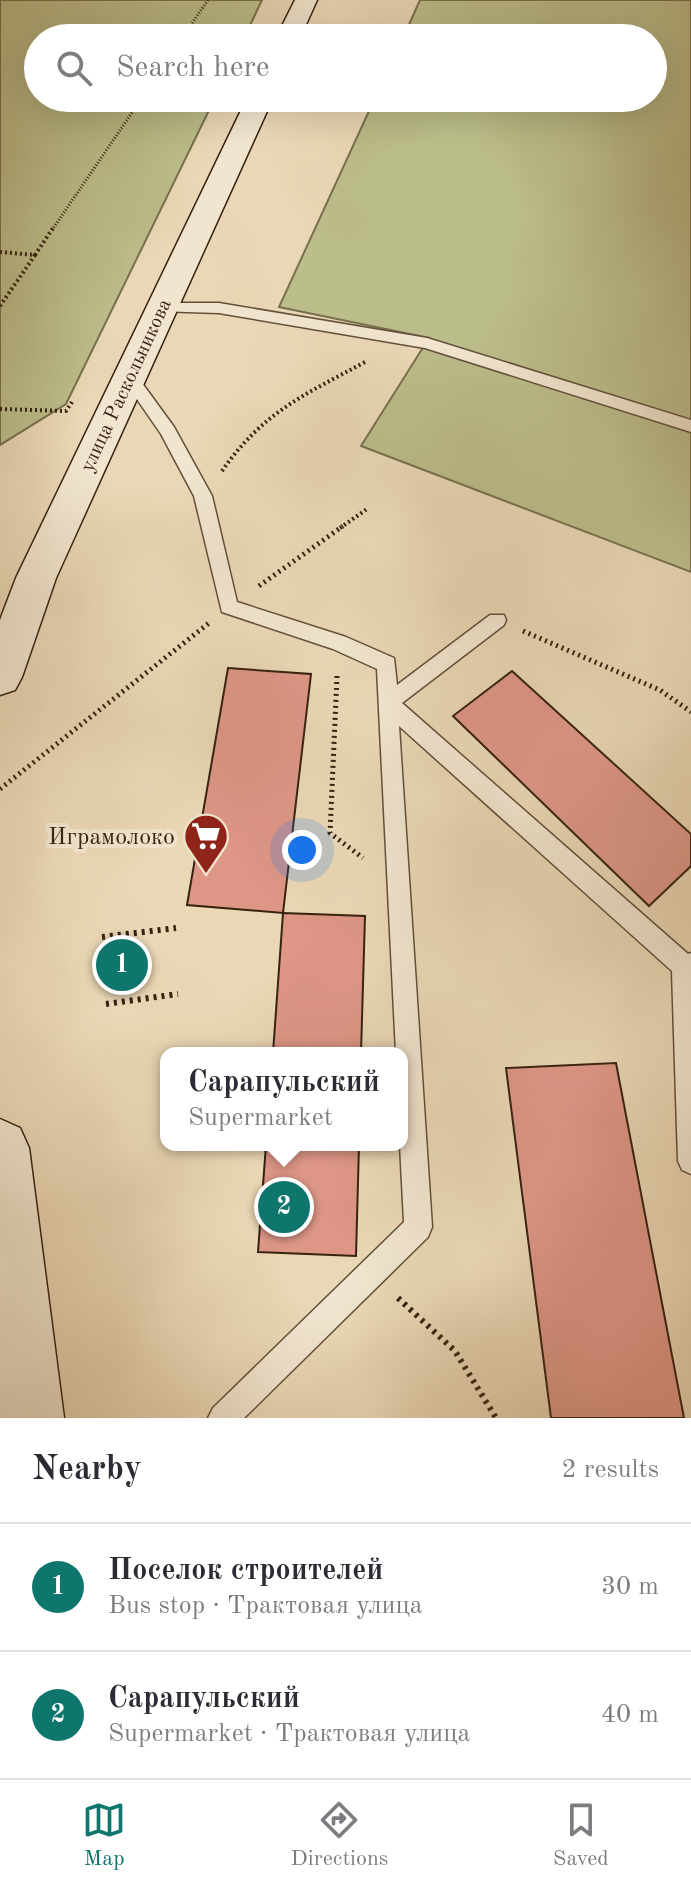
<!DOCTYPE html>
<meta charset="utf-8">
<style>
:root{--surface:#fff;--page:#f2f2f3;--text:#2b2b33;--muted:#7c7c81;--line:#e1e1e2;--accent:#0f766e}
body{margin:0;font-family:"Old Standard TT",serif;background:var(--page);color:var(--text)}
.you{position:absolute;left:302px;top:850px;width:28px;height:28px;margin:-20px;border:6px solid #fff;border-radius:50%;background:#1a73e8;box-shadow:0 0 0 12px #1a73e833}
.badge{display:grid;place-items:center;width:52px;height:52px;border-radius:50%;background:var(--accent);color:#fff;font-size:26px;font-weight:700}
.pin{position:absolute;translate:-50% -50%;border:4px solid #fff;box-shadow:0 2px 8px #0006}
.popup{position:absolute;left:160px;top:1047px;width:248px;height:104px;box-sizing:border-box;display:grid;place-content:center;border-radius:16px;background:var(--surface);filter:drop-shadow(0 2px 6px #0005);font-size:26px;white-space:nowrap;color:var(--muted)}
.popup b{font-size:30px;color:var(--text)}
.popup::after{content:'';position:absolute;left:50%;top:100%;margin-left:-16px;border:16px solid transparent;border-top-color:var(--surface)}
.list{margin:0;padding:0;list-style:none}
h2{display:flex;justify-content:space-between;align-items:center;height:104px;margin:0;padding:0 32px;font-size:34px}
h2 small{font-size:26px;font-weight:400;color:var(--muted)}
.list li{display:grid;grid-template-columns:52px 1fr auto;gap:24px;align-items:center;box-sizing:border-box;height:128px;padding:0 32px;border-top:2px solid var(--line)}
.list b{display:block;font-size:30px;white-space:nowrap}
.list p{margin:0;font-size:26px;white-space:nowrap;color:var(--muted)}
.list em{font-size:26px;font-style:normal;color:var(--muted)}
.icon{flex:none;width:44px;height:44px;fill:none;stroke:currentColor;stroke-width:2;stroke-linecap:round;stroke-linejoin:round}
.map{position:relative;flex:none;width:691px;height:1418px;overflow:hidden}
.search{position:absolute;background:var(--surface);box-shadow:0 8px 32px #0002;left:24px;right:24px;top:24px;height:88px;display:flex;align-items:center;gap:20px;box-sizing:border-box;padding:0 28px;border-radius:44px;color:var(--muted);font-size:30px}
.sheet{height:360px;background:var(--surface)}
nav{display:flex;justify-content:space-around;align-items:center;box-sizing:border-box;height:112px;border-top:2px solid var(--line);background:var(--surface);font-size:22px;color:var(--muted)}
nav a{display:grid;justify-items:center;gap:4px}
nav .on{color:var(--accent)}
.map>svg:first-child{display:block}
.green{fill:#bbbd8a;stroke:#78704e;stroke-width:2}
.building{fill:#de9687;stroke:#362211;stroke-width:2}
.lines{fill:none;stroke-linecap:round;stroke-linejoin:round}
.service-casing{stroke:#634f3a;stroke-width:3}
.secondary-casing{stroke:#362211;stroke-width:3}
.path-far3{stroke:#362211;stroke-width:3;stroke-dasharray:1 2;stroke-linecap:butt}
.path-far2{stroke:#362211;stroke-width:4;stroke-dasharray:2 3;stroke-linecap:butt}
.path-far1{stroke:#362211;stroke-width:5;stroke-dasharray:2 4;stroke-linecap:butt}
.path{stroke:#362211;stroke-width:6;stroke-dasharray:3 5;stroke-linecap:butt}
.service{fill:#f1e5cf;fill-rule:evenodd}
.secondary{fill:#f1e5cf;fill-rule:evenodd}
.labels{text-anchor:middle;stroke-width:8;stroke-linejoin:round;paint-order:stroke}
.far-street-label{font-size:20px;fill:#362211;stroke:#f1e5cf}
.poi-label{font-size:24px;fill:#362211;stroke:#f1e5cf;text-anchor:end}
</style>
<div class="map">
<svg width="691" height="1418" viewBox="0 0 691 1418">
<rect width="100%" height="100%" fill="#ead7b5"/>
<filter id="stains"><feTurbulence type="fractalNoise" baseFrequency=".0025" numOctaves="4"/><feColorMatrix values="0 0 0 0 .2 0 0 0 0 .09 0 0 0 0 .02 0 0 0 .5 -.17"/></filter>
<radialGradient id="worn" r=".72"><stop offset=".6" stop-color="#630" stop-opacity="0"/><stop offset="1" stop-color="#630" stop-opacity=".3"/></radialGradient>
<g class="green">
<polygon points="0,0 262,0 244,38 38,38 38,98 215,98 66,404 0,445"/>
<polygon points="420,0 691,0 691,572 361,446 429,338 279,307 375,98 653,98 653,38 403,38"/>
</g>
<g class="building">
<polygon points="228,668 311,674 283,913 187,905"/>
<polygon points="512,671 691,834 691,866 649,906 453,716"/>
<polygon points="283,913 365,916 361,1053 273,1053"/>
<polygon points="616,1063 684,1418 551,1418 506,1068"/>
<polygon points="266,1145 359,1145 356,1256 258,1252"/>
</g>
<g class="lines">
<g class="service-casing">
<g id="service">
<polygon points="161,303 219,303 427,338 691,420 691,432 425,348 219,313 156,311 154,308"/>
<polygon points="129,371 134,372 174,427 212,496 237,602 346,637 394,658 397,685 490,615 504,615 506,620 504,625 402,703 688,954 691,953 691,1174 682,1170 678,1161 672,971 399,726 432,1227 428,1237 244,1418 208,1418 213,1408 404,1222 400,1145 402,1053 396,1053 377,669 333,649 222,612 194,496 161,434 121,376"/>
</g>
</g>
<g class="secondary-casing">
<g id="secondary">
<polygon points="295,0 317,0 300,38 276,38"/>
<polygon points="247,98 273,98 56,578 22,677 15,690 0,695 0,620 16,578"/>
<polygon points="0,1119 20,1128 29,1148 64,1418 0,1418"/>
</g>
</g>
<g class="path-far3">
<polyline points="182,38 208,0"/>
<polyline points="52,230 142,98"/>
</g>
<g class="path-far2">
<polyline points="0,252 35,255 0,306"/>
<polyline points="35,255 53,228"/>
<polyline points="0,409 66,411 72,402"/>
<path d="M222 471C263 412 304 395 365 362"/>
<polyline points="340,528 367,509"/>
</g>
<g class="path-far1">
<polyline points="259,586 343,526"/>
<polyline points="523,631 660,690 691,712"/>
<polyline points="337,676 330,833 363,858"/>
<polyline points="0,789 209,623"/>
</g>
<g class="path">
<polyline points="102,937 176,928"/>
<polyline points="106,1004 178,994"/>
<polyline points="398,1298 455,1351 496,1418"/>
</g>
<use href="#service" class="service"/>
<use href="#secondary" class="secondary"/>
</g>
<defs>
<g id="supermarket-pin" transform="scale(2.3)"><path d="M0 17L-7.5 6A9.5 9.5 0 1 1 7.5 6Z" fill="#8f2418" stroke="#f1e5cf"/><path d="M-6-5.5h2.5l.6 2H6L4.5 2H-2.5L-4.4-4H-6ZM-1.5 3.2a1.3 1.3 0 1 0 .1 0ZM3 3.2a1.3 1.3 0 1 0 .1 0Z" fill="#fff"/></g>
</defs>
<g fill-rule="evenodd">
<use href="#supermarket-pin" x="206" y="836"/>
</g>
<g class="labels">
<g class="far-street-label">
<text transform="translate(125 385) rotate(-65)" y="7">улица Раскольникова</text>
</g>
<g class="poi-label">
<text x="175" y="844">Играмолоко</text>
</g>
</g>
<rect width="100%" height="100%" filter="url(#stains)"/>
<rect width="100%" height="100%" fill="url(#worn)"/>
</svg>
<div class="you"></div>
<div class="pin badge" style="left:122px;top:965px">1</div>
<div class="pin badge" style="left:284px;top:1207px">2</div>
<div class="popup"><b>Сарапульский</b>Supermarket</div>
<div class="search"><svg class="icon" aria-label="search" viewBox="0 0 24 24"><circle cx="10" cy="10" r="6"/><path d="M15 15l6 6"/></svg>Search here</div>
</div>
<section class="sheet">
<h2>Nearby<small>2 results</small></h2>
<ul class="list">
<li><span class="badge">1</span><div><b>Поселок строителей</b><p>Bus stop · Трактовая улица</p></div><em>30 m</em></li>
<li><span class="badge">2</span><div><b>Сарапульский</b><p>Supermarket · Трактовая улица</p></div><em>40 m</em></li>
</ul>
</section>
<nav>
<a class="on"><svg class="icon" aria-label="map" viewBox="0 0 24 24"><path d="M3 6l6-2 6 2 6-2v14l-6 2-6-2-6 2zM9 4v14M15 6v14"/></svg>Map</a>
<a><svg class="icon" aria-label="directions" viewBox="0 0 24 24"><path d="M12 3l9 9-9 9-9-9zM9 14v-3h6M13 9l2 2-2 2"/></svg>Directions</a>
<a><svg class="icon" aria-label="saved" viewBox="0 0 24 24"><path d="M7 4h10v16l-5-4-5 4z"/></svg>Saved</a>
</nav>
